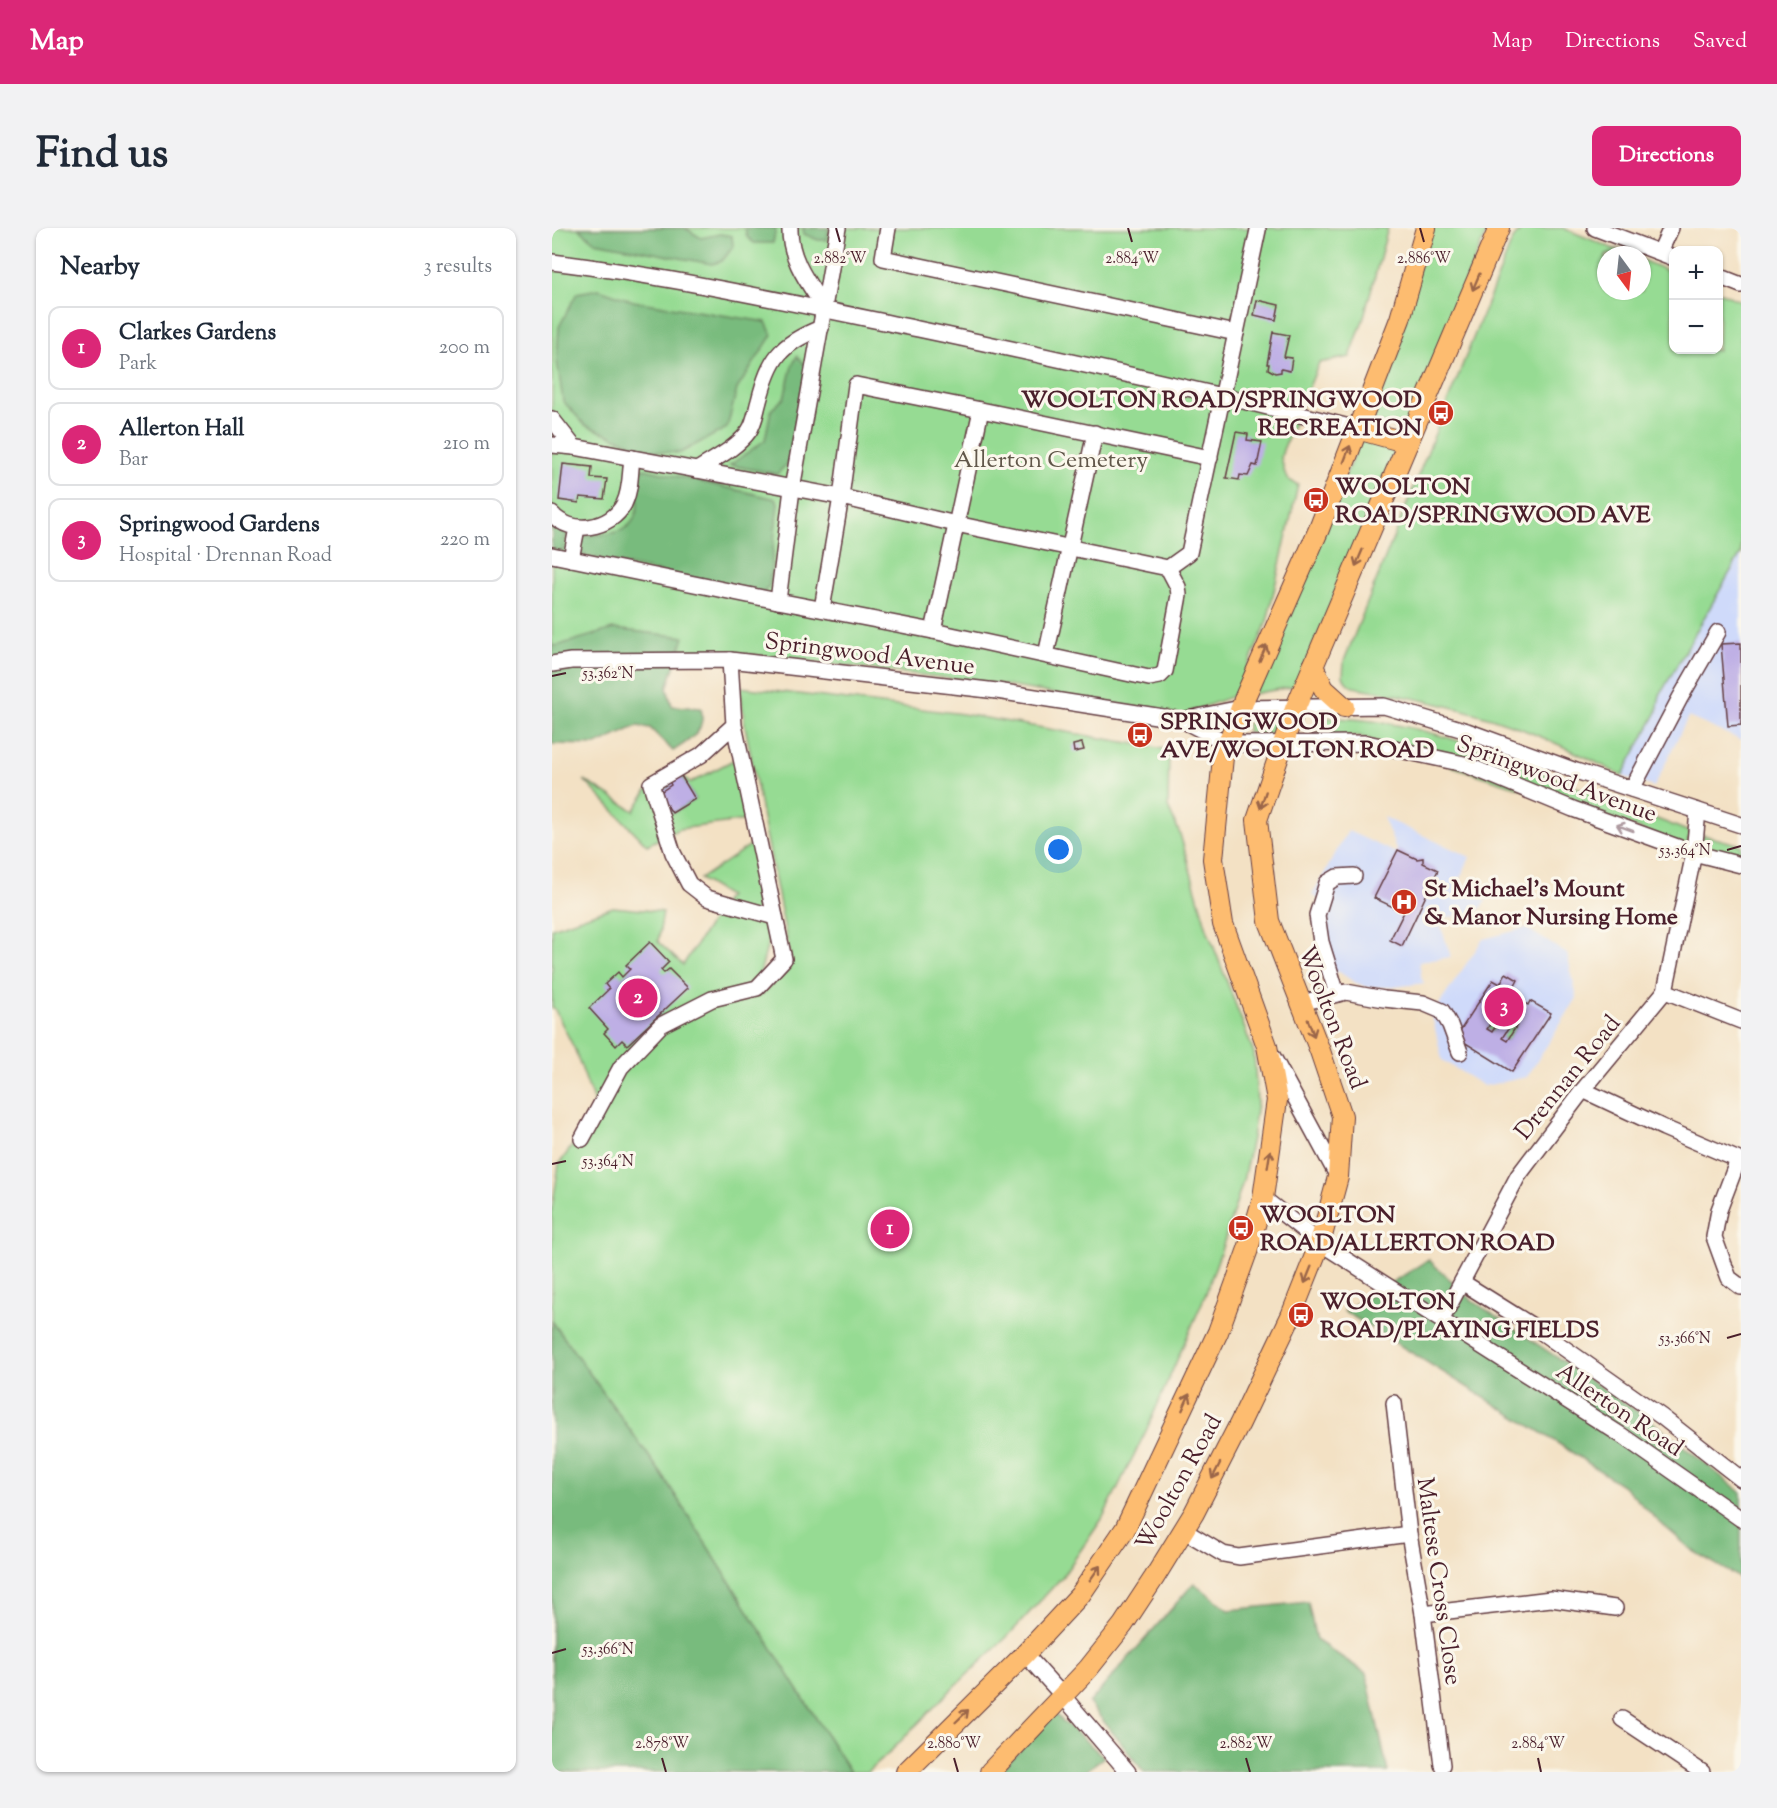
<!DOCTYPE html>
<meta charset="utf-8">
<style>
:root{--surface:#fff;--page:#f2f2f3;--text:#1f2937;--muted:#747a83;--line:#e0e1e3;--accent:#db2777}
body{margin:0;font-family:"Sorts Mill Goudy",serif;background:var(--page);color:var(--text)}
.controls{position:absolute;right:18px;top:18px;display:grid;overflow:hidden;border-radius:12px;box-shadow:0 2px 4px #0004}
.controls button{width:54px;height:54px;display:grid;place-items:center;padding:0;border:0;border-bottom:2px solid var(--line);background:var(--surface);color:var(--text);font:30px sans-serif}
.compass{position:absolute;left:1045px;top:18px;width:54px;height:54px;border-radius:50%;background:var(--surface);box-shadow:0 2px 4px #0004;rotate:165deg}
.you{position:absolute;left:507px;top:622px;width:21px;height:21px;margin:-15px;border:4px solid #fff;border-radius:50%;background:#1a73e8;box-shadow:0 0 0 9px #1a73e833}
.badge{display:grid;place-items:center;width:39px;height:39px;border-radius:50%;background:var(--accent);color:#fff;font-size:20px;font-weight:700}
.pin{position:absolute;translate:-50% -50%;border:3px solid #fff;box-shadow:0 2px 6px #0006}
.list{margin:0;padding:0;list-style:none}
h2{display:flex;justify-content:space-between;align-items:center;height:78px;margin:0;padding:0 24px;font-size:26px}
h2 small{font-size:20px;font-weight:400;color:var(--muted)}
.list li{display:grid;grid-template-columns:39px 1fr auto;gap:18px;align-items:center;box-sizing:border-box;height:84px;margin:0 12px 12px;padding:0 12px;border:2px solid var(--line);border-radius:12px}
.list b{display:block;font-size:22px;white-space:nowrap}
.list p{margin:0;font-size:20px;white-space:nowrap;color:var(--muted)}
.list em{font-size:20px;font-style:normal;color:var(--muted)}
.map{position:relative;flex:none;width:1189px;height:1544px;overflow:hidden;border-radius:12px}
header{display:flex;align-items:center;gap:36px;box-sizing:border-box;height:84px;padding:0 30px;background:var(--accent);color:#fff}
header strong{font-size:28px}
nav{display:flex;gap:33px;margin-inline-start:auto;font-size:21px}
.intro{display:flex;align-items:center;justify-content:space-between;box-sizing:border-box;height:144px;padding:0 36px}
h1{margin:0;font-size:42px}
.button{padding:15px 27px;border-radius:12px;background:var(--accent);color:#fff;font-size:21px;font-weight:700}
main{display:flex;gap:36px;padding:0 36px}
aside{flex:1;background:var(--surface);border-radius:12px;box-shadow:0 2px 4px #0004}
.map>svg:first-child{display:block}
.built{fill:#cfdafa}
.green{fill:#96db93;stroke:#707d5f;stroke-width:1.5}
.forest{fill:#78bb7d;stroke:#616d54;stroke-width:1.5}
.building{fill:#beafe5;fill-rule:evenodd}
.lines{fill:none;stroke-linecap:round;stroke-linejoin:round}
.minor-casing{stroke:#633c42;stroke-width:18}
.major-casing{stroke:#633c42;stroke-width:22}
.minor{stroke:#fff;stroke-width:15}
.major{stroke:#fdbc70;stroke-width:20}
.oneway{stroke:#9b664a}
.oneway2{stroke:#ae9aa0}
.ticks{fill:none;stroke:#4a1f2b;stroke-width:2}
.labels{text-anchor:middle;stroke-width:6;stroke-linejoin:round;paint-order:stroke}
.poi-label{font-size:24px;font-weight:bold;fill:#4a1f2b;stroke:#fbf7ec;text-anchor:start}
.park-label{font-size:24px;fill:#61574a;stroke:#fbf7ec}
.street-label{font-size:24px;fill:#4a1f2b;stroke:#fbf7ec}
.ticks-label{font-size:15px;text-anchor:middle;fill:#4a1f2b;stroke:#fbf7ec;stroke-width:6;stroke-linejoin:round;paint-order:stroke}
</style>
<header>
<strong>Map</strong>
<nav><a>Map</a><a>Directions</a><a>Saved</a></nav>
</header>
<div class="intro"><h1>Find us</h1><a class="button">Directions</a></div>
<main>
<aside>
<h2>Nearby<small>3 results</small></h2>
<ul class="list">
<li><span class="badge">1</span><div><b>Clarkes Gardens</b><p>Park</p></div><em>200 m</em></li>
<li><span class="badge">2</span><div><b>Allerton Hall</b><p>Bar</p></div><em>210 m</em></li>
<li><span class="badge">3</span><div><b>Springwood Gardens</b><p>Hospital · Drennan Road</p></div><em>220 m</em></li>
</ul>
</aside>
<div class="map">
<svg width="1189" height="1544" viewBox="0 0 1189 1544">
<rect width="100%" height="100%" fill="#fbf7ec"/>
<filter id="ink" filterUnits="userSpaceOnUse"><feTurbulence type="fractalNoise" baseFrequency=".0167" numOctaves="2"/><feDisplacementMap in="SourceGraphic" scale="12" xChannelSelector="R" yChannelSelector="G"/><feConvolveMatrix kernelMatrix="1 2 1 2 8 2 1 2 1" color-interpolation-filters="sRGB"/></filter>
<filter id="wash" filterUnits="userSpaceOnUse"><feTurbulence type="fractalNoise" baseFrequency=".008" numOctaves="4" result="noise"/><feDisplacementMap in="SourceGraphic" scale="24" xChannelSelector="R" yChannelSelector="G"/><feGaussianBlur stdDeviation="1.35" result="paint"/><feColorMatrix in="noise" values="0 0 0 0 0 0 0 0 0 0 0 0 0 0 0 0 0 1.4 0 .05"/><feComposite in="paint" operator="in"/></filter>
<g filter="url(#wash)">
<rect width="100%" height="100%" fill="#f3e1c4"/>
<g class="built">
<polygon points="1189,325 1189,512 1136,489 1102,559 1070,548 1105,484 1108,467"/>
<polygon points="831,589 918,629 904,659 934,673 924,686 886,690 899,729 867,734 870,752 873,755 842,759 815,759 802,754 786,743 780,746 771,674 760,667 796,603 844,625 845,623"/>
<polygon points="974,700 1015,726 1025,770 975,849 932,858 890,832 880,787 931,711"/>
</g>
<g class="green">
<polygon points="0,0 836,0 811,92 798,129 767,135 731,222 729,230 733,246 737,252 746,257 715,394 684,467 630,487 444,456 177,424 17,426 0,429"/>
<polygon points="880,0 936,0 854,197 849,200 821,193 818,189"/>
<path d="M970 0H1011L1077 27H1054V63H1090V32L1121 45 1122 122H1166L1167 64 1189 73V325L1108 467 1105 484 1070 548C1035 529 999 512 962 498 911 479 855 468 801 459L795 455 791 448 792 433 960 13Z"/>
<polygon points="811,206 845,219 744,458 701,466"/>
<polygon points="188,459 411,486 617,522 616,579 628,606 655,701 702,825 705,875 700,910 691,953 670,1020 653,1068 594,1203 550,1291 511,1348 456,1408 398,1463 336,1526 315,1544 298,1544 111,1248 0,1093 0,981 7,936 28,907 43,877 23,822 2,780 0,780 0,700 61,679 111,684 106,714 131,737 176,668 148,651 206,612 223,689 207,749 210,767 239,733 193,498"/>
<path d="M772 490C870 489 959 532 1048 569 1078 581 1108 592 1138 604L1134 618 1043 585 807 508H765Z"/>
<polygon points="722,493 725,502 721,507 695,504 695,495"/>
<polygon points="189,528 202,591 127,601 95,617 32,552 82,583 99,556 114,547 119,557 121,585 143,571 125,541 138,555"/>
<polygon points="1151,607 1189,617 1189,631 1148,625"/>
<polygon points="949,779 966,791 965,797 955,813 950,810 955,796 951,794 946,795 940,804 935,801"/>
</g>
<g class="forest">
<polygon points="26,0 133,0 149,10 168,6 180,8 181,19 170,33 160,36 43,14"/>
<polygon points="193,0 224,0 221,15 202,15 195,9"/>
<polygon points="251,0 277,0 275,12 266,12 252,6"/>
<polygon points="47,61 81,73 214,94 220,107 185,161 175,200 128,225 97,223 33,197 11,173 5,132 7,99 25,65"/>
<polygon points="245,128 255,139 238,233 225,246 178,237 213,212 219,182 232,170 240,138"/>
<path d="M88 240 224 271 226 275 217 359 210 365 55 333 27 325 26 317 32 308C58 306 85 307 86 274 86 269 84 264 84 259 84 253 87 246 88 240Z"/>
<polygon points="0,293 15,303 11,324 0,321"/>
<path d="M61 401 132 409 115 460 120 478 149 480C155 503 138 512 121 523L98 500 85 498 44 517 0 516V417L4 418Z"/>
<polygon points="877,1032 921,1073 1101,1194 1189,1264 1189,1351 1141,1323 1104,1291 1073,1259 1004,1214 792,1083"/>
<polygon points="0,1093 111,1248 298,1544 0,1544"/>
<polygon points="642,1355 677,1382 756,1374 764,1412 814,1445 836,1544 592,1544 537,1475"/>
<polygon points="503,1486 552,1529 532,1544 447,1544"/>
</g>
<g id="blocks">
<g class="building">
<polygon points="705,72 727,77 724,92 702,87"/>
<polygon points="721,104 737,107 732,129 740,130 738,143 729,141 729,144 723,145 716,141 717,136 715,136"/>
<polygon points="684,204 696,206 695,212 710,214 705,238 701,237 696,248 688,247 687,252 674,250"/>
<polygon points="11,236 40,239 39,250 55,251 52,271 28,269 27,275 7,272"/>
<polygon points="1189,415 1189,497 1176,498 1169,416"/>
<polygon points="530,515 532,522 522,524 521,517"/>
<polygon points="125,541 143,571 120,585 107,565 119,557 114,547"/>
<polygon points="846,622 865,631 871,630 871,635 886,642 850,718 838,712 852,684 822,670"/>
<polygon points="98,714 117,734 109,742 112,745 117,741 136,760 75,817 70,812 64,818 52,805 56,801 37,780 57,761 53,756 66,744 70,749 78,741 74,737"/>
<path d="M954 745 966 752 958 767 976 777 978 773 999 785 960 844 904 809 941 752 948 756ZM949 779 966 791 963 796 965 797 955 813 950 810 956 801 955 796 951 794 946 795 940 804 935 801Z"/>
</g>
</g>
</g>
<g filter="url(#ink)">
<use href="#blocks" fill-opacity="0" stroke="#633c42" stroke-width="1.5"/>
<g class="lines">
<g class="minor-casing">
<g id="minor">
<path d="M238 0C237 31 257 56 273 81"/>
<polyline points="286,0 240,261 226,373 381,403 597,450 608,448 613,443 627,367 626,359 616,340"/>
<polyline points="336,0 331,30 684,105"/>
<polyline points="1043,0 1122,30"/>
<polyline points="1108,24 1119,0"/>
<path d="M0 34C123 49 245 76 366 101 513 132 660 164 805 201"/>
<polyline points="1166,48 1189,57"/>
<polyline points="0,191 22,219"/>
<polyline points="0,217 22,219 289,269 404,296 616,340 637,325 706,2"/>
<path d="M145 242C162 231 185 220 197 203 203 194 204 183 207 173 218 130 228 116 269 100"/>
<path d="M0 286C19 308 59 301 72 276 79 262 78 245 80 230"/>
<polyline points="0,327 226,373"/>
<polyline points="19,331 25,300"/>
<polyline points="270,381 289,269 304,157 429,182 658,230"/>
<polyline points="381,403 429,182"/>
<polyline points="494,427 543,205"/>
<polyline points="178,432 182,497 223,689 155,670 137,656 121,625 99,556 149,527 182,497"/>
<polyline points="0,436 19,433 178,432 445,463 630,492 677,516 815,515 912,536 1021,581 1142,625 1189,637"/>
<polyline points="630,492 689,480 832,478 915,503 1024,543 1189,597"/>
<polyline points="1080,561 1128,470 1166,404"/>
<polyline points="1113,763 1189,793"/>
<polyline points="785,766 769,714 765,687 775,655 785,649 802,648"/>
<polyline points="749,775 794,764 832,771 871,775 890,783 898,797 908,824"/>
<polyline points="720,827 786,949"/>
<polyline points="1031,862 1112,900 1189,933"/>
<polyline points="30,911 69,839 109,797 160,771 205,760 232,731 223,689"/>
<polyline points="1186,932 1167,982 1162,1009 1177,1050 1189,1059"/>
<polyline points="711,970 768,1015 1069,1207 1189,1291"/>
<polyline points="910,1054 985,1101 1110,1189 1189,1251"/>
<polyline points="890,1091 966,948 1031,862 1113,763 1142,625 1146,583"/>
<polyline points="842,1175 857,1306 871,1386 890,1537"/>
<polyline points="631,1302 671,1326 687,1329 857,1306"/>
<polyline points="871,1386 999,1371 1063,1380"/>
<polyline points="473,1426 510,1467 576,1544"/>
<polyline points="1070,1491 1150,1544"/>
</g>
</g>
<g class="major-casing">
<g id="major">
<polyline points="805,201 856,215"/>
<polyline points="761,438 772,461 792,479"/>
<polyline points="354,1544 473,1426 528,1367 573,1301 666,1104 696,1021 711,970 725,872 715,818 671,696 661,631 671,529 693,469 767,301 848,91 874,0"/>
<polyline points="438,1544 536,1441 571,1397 602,1350 642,1285 688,1195 739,1088 768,1015 786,949 790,888 768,823 717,693 705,592 743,481 947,0"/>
</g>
</g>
<use href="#minor" class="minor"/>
<use href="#major" class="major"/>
</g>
<defs><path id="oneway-shaft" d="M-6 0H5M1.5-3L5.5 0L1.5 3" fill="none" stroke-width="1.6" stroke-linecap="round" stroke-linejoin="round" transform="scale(1.5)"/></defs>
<g class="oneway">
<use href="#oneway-shaft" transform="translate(924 54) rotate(113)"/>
<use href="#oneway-shaft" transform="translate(795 226) rotate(-69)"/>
<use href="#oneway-shaft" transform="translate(807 330) rotate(113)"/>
<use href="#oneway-shaft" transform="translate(711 425) rotate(-67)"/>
<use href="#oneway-shaft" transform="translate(711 572) rotate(108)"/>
<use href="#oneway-shaft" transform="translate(759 800) rotate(69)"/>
<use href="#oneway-shaft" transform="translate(717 931) rotate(-81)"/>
<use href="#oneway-shaft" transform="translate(756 1047) rotate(112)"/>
<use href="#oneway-shaft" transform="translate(634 1174) rotate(-66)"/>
<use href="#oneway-shaft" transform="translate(664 1243) rotate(117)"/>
<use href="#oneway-shaft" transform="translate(543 1345) rotate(-55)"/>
<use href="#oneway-shaft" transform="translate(410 1488) rotate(-44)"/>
</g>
<use class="oneway2" href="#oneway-shaft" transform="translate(1073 600) rotate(-160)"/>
</g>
<path class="ticks" d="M284 0 288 14M576 0 580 14M868 0 872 14M0 448 14 445M1175 622 1189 618M0 936 14 933M1175 1110 1189 1106M0 1425 14 1421M110 1530 114 1544M402 1530 406 1544M694 1530 698 1544M986 1530 989 1544"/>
<defs>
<g id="bus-disc" transform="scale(1.35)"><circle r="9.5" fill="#c8321e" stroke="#fbf7ec"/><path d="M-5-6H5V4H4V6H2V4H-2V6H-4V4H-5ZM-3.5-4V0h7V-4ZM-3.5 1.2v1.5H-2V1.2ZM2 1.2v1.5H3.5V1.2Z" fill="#fff"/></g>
<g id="hospital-disc" transform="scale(1.35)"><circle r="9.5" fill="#c8321e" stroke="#fbf7ec"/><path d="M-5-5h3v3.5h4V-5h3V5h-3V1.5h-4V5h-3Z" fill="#fff"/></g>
</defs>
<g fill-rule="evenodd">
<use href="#bus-disc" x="889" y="185"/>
<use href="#bus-disc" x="764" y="272"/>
<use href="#bus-disc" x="588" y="507"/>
<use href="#hospital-disc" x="852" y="674"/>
<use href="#bus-disc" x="689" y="1000"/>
<use href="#bus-disc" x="749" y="1087"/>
</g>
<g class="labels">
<g class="poi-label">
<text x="870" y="179" text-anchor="end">WOOLTON ROAD/SPRINGWOOD<tspan x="870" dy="28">RECREATION</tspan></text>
<text x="783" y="266">WOOLTON<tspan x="783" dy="28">ROAD/SPRINGWOOD AVE</tspan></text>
<text x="608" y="501">SPRINGWOOD<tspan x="608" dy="28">AVE/WOOLTON ROAD</tspan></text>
<text x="872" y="668">St Michael's Mount<tspan x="872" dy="28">&amp; Manor Nursing Home</tspan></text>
<text x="708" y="994">WOOLTON<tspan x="708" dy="28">ROAD/ALLERTON ROAD</tspan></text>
<text x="768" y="1081">WOOLTON<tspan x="768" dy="28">ROAD/PLAYING FIELDS</tspan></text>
</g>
<g class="park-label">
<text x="499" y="239">Allerton Cemetery</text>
</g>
<g class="street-label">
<text transform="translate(318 425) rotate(7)" y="8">Springwood Avenue</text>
<text transform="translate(1005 550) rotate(20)" y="8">Springwood Avenue</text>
<text transform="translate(781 789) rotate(69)" y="8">Woolton Road</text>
<text transform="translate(1015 849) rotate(-51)" y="8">Drennan Road</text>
<text transform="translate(1068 1181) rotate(34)" y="8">Allerton Road</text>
<text transform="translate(626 1254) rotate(-61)" y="8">Woolton Road</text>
<text transform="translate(888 1353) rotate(82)" y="8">Maltese Cross Close</text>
</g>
</g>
<g class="ticks-label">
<text x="288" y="35">2.882°W</text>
<text x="580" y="35">2.884°W</text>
<text x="872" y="35">2.886°W</text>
<text x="56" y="450">53.362°N</text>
<text x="1133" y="627">53.364°N</text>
<text x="56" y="938">53.364°N</text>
<text x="1133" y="1115">53.366°N</text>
<text x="56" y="1426">53.366°N</text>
<text x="110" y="1520">2.878°W</text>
<text x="402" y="1520">2.880°W</text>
<text x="694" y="1520">2.882°W</text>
<text x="986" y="1520">2.884°W</text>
</g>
</svg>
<div class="controls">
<button>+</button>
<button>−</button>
</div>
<svg class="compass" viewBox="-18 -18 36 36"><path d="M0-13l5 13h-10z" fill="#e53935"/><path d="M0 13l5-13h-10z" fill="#747a83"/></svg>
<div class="you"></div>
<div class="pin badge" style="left:338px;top:1001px">1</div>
<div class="pin badge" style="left:86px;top:770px">2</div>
<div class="pin badge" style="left:952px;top:779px">3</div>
</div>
</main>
